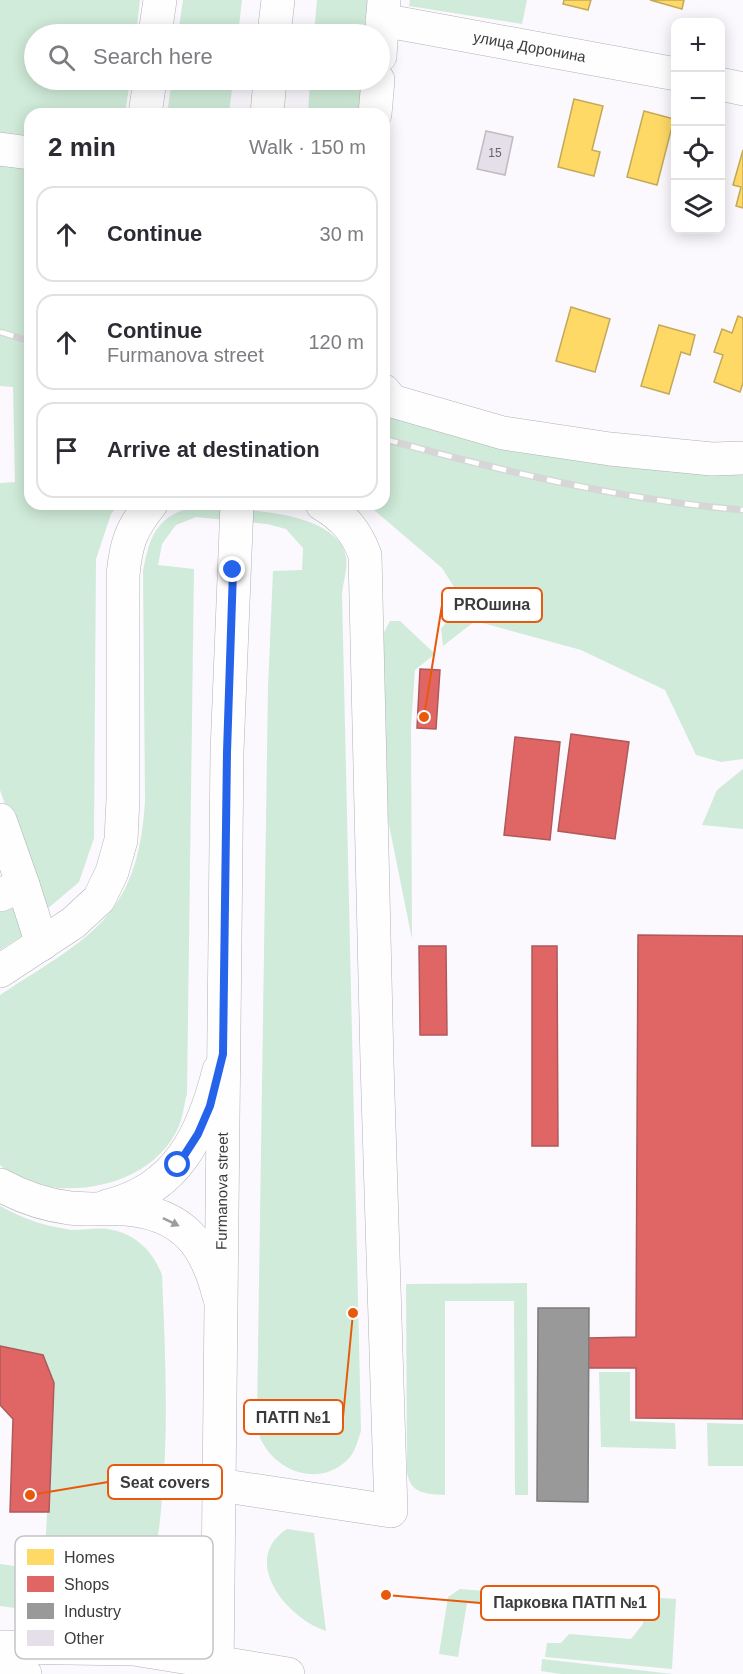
<!DOCTYPE html>
<meta charset="utf-8">
<style>
:root{--surface:#fff;--page:#f2f2f3;--text:#2b2b33;--muted:#7c7c81;--line:#e1e1e2}
body{margin:0;font-family:Helvetica,sans-serif;background:var(--page);color:var(--text)}
.controls{position:absolute;right:18px;top:18px;display:grid;overflow:hidden;border-radius:12px;box-shadow:0 3px 15px #0003}
.controls button{width:54px;height:54px;display:grid;place-items:center;padding:0;border:0;border-bottom:2px solid var(--line);background:var(--surface);color:var(--text);font:30px sans-serif}
.stop{position:absolute;width:18px;height:18px;margin:-14px;border:4px solid #2563eb;border-radius:50%;background:#fff}
.stop.end{background:#2563eb;border-color:#fff;box-shadow:0 2px 6px #0008}
.list{margin:0;padding:0;list-style:none}
h2{display:flex;justify-content:space-between;align-items:center;height:78px;margin:0;padding:0 24px;font-size:26px}
h2 small{font-size:20px;font-weight:400;color:var(--muted)}
.list li{display:grid;grid-template-columns:39px 1fr auto;gap:18px;align-items:center;box-sizing:border-box;height:96px;margin:0 12px 12px;padding:0 12px;border:2px solid var(--line);border-radius:18px}
.list b{display:block;font-size:22px;white-space:nowrap}
.list p{margin:0;font-size:20px;white-space:nowrap;color:var(--muted)}
.list em{font-size:20px;font-style:normal;color:var(--muted)}
.icon{flex:none;width:33px;height:33px;fill:none;stroke:currentColor;stroke-width:2;stroke-linecap:round;stroke-linejoin:round}
.map{position:relative;flex:none;width:743px;height:1674px;overflow:hidden}
.search{position:absolute;background:var(--surface);box-shadow:0 3px 15px #0003;left:24px;top:24px;width:366px;height:66px;display:flex;align-items:center;gap:15px;box-sizing:border-box;padding:0 21px;border-radius:33px;color:var(--muted);font-size:22px}
.panel{position:absolute;background:var(--surface);box-shadow:0 3px 15px #0003;left:24px;top:108px;width:366px;height:402px;border-radius:18px}
.map>svg:first-child{display:block}
.green{fill:#d0ebd9}
.homes{fill:#ffd966;stroke:#c4a95a;stroke-width:1.5}
.shops{fill:#e06666;stroke:#af595a;stroke-width:1.5}
.industry{fill:#999;stroke:#7d7c7d;stroke-width:1.5}
.building{fill:#e5dfea;stroke:#bdbcc0;stroke-width:1.5}
.lines{fill:none;stroke-linecap:round;stroke-linejoin:round}
.minor-casing{stroke:#b2b1b4;stroke-width:34}
.major-casing{stroke:#b2b1b4;stroke-width:34}
.minor{stroke:#fefeff;stroke-width:33}
.major{stroke:#fefeff;stroke-width:33}
.rail-casing{stroke:#d6d6d7;stroke-width:7}
.rail{stroke:#fff;stroke-width:4.5;stroke-dasharray:14;stroke-linecap:butt}
.oneway{fill:#9d9c9e}
.route{stroke:#2563eb;stroke-width:8}
.labels{text-anchor:middle;stroke-width:6;stroke-linejoin:round;paint-order:stroke}
.number-label{font-size:12px;fill:#68656a}
.street-label{font-size:15px;fill:#3c3a3d;stroke:#fff}
.key{fill:#fff;stroke:#c4c4c5;stroke-width:1.5}
.key-label{font-size:16px;fill:#3c3a3d}
.leader{fill:none;stroke:#e8590c;stroke-width:2}
.callout-dot{fill:#e8590c;stroke:#fff;stroke-width:2}
.callout{fill:#fff;stroke:#e8590c;stroke-width:2}
.callout-label{font-size:16px;text-anchor:middle;font-weight:bold;fill:#3c3a3d}
</style>
<div class="map">
<svg width="743" height="1674" viewBox="0 0 743 1674">
<rect width="100%" height="100%" fill="#fbf9fe"/>
<g class="green">
<polygon points="0,0 140,0 136,34 34,34 34,80 130,80 125,114 30,114 30,144 0,140"/>
<polygon points="183,0 242,0 238,34 178,34"/>
<polygon points="317,0 369,0 367,34 314,34"/>
<polygon points="410,0 527,0 522,24 409,6"/>
<polygon points="172,80 233,80 229,114 167,114"/>
<polygon points="310,80 363,80 361,114 308,114"/>
<polygon points="0,158 30,162 30,504 119,504 111,514 96,559 94,838 79,882 46,910 32,881 0,790 0,483 15,482 13,387 0,386"/>
<polygon points="384,406 743,471 743,759 721,762 696,755 665,690 581,650 475,621 443,646 441,629 450,618 460,616 475,620 442,568 367,504 384,504"/>
<path d="M194 506C234 510 336 507 346 557 348 568 343 583 342 594L361 1431C358 1439 356 1450 350 1457 323 1488 278 1474 261 1440 258 1433 258 1424 257 1416L268 687 273 571 302 570 303 548 286 529 267 524 196 517 176 525 162 544 158 565 194 569 187 1094C184 1104 183 1116 179 1126 159 1172 106 1191 59 1188 38 1186 16 1181 0 1165V995C89 937 138 918 145 801L143 571C150 534 157 517 194 506Z"/>
<polygon points="390,621 400,621 435,654 415,670 411,725 412,939 388,820 381,638"/>
<polygon points="743,769 743,829 702,825 717,790"/>
<polygon points="12,897 25,934 0,950 0,902"/>
<path d="M0 1206C22 1218 41 1225 66 1229 81 1232 97 1226 112 1230 136 1234 154 1253 162 1275 165 1349 169 1424 162 1498 160 1523 158 1547 149 1570 142 1586 126 1605 109 1612 84 1622 28 1609 0 1606V1564L44 1570 54 1383 43 1355 0 1346Z"/>
<path d="M527 1283 528 1495H515L514 1301H445V1495C427 1494 410 1494 407 1472L406 1284Z"/>
<polygon points="599,1372 630,1372 630,1421 675,1423 676,1449 601,1447"/>
<polygon points="707,1423 743,1424 743,1466 708,1466"/>
<path d="M287 1529 314 1533 326 1631C287 1619 239 1560 287 1529Z"/>
<polygon points="460,1589 510,1593 510,1607 467,1603 458,1657 439,1654 448,1597"/>
<polygon points="646,1597 676,1599 672,1669 545,1657 547,1643 561,1643 569,1634 631,1639 643,1624"/>
<polygon points="542,1659 673,1674 561,1674 541,1671"/>
</g>
<g class="homes">
<polygon points="564,0 591,0 588,10 563,4"/>
<polygon points="650,0 684,0 682,9"/>
<polygon points="574,99 603,106 592,150 600,152 594,176 558,167"/>
<polygon points="644,111 674,119 657,185 627,177"/>
<polygon points="743,150 743,208 736,206 741,187 733,185"/>
<polygon points="571,307 610,319 595,372 556,361"/>
<polygon points="738,316 743,318 743,383 740,392 714,382 723,355 714,352 722,329 732,333"/>
<polygon points="659,325 695,335 690,355 681,352 669,394 641,386"/>
</g>
<g class="shops">
<polygon points="420,669 440,670 436,729 417,728"/>
<polygon points="571,734 629,742 615,839 558,831"/>
<polygon points="515,737 560,742 550,840 504,835"/>
<polygon points="638,935 743,936 743,1419 636,1418 636,1368 588,1368 588,1338 636,1337"/>
<polygon points="419,946 446,946 447,1035 420,1035"/>
<polygon points="532,946 557,946 558,1146 532,1146"/>
<polygon points="0,1346 43,1355 54,1383 49,1512 10,1512 13,1419 0,1405"/>
</g>
<polygon class="industry" points="538,1308 589,1308 588,1502 537,1501"/>
<polygon class="building" points="486,131 513,137 505,175 477,169"/>
<g class="lines">
<g class="minor-casing">
<g id="minor">
<path id="s1" d="M382 20 676 74"/>
<polyline points="155,34 160,0"/>
<polyline points="380,56 384,0"/>
<polyline points="720,84 743,89"/>
<polyline points="145,114 150,80"/>
<polyline points="375,114 378,80"/>
<polyline points="0,149 30,153"/>
<polyline points="384,391 392,401 503,433 610,449 712,459 743,458"/>
<polyline points="0,820 23,885"/>
<polyline points="0,895 23,885 42,944"/>
<path d="M0 971 73 923 99 899 112 872 121 840 123 799V575C126 543 131 529 151 504"/>
<path d="M0 1185C22 1197 45 1205 70 1208 89 1210 107 1208 126 1209 183 1214 206 1244 219 1296"/>
<path d="M107 1206C177 1190 203 1134 219 1070"/>
<path d="M219 1485 391 1511 377 1062 365 555C356 531 344 517 322 504"/>
</g>
</g>
<g class="major-casing">
<g id="major">
<polyline points="274,34 278,0"/>
<polyline points="267,114 270,80"/>
<polyline points="0,1647 134,1649 288,1674"/>
<polyline points="0,1669 25,1674"/>
<path id="s2" d="M217 1674 227 752 237 504"/>
</g>
</g>
<use href="#minor" class="minor"/>
<use href="#major" class="major"/>
<g class="rail-casing">
<g id="rail">
<polyline points="0,332 30,341"/>
<path d="M384 439C502 471 621 500 743 510"/>
</g>
</g>
<use href="#rail" class="rail"/>
</g>
<defs><path id="oneway-solid" d="M-6-.8H1V-3.2L6.5 0L1 3.2V.8H-6Z" transform="scale(1.5)"/></defs>
<use class="oneway" href="#oneway-solid" transform="translate(171 1222) rotate(26)"/>
<g class="lines">
<polyline class="route" points="178,1165 198,1134 210,1106 223,1054 227,752 233,570"/>
</g>
<g class="labels">
<g class="number-label">
<text x="495" y="157">15</text>
</g>
<g class="street-label">
<text dy="5" stroke="none"><textPath href="#s1" startOffset="150">улица Доронина</textPath></text>
<text dy="5" stroke="none"><textPath href="#s2" startOffset="483">Furmanova street</textPath></text>
</g>
</g>
<rect x="15" y="1536" width="198" height="123" rx="9" class="key"/>
<rect x="27" y="1549" width="27" height="16" fill="#ffd966"/>
<rect x="27" y="1576" width="27" height="16" fill="#e06666"/>
<rect x="27" y="1603" width="27" height="16" fill="#999"/>
<rect x="27" y="1630" width="27" height="16" fill="#e5dfea"/>
<g class="key-label">
<text x="64" y="1563">Homes</text>
<text x="64" y="1590">Shops</text>
<text x="64" y="1617">Industry</text>
<text x="64" y="1644">Other</text>
</g>
<path class="leader" d="M424 717L442 605M353 1313L343 1417M30 1495L108 1482M386 1595L481 1603"/>
<g class="callout-dot">
<circle cx="424" cy="717" r="6"/>
<circle cx="353" cy="1313" r="6"/>
<circle cx="30" cy="1495" r="6"/>
<circle cx="386" cy="1595" r="6"/>
</g>
<g class="callout">
<rect x="442" y="588" width="100" height="34" rx="6"/>
<rect x="244" y="1400" width="99" height="34" rx="6"/>
<rect x="108" y="1465" width="114" height="34" rx="6"/>
<rect x="481" y="1586" width="178" height="34" rx="6"/>
</g>
<g class="callout-label">
<text x="492" y="610">PROшина</text>
<text x="293" y="1423">ПАТП №1</text>
<text x="165" y="1488">Seat covers</text>
<text x="570" y="1608">Парковка ПАТП №1</text>
</g>
</svg>
<div class="controls">
<button>+</button>
<button>−</button>
<button><svg class="icon" aria-label="locate" viewBox="0 0 24 24"><circle cx="12" cy="12" r="6"/><path d="M12 2v4M12 18v4M2 12h4M18 12h4"/></svg></button>
<button><svg class="icon" aria-label="layers" viewBox="0 0 24 24"><path d="M12 4l9 5-9 5-9-5zM3 14l9 5 9-5"/></svg></button>
</div>
<div class="stop" style="left:178px;top:1165px"></div>
<div class="stop end" style="left:233px;top:570px"></div>
<div class="search"><svg class="icon" aria-label="search" viewBox="0 0 24 24"><circle cx="10" cy="10" r="6"/><path d="M15 15l6 6"/></svg>Search here</div>
<section class="panel">
<h2>2 min<small>Walk · 150 m</small></h2>
<ul class="list">
<li><svg class="icon" aria-label="ahead" viewBox="0 0 24 24"><path d="M12 20V5M6 11l6-6 6 6"/></svg><div><b>Continue</b></div><em>30 m</em></li>
<li><svg class="icon" aria-label="ahead" viewBox="0 0 24 24"><path d="M12 20V5M6 11l6-6 6 6"/></svg><div><b>Continue</b><p>Furmanova street</p></div><em>120 m</em></li>
<li><svg class="icon" aria-label="arrive" viewBox="0 0 24 24"><path d="M6 21V4h12l-3 4 3 4H6"/></svg><div><b>Arrive at destination</b></div></li>
</ul>
</section>
</div>
